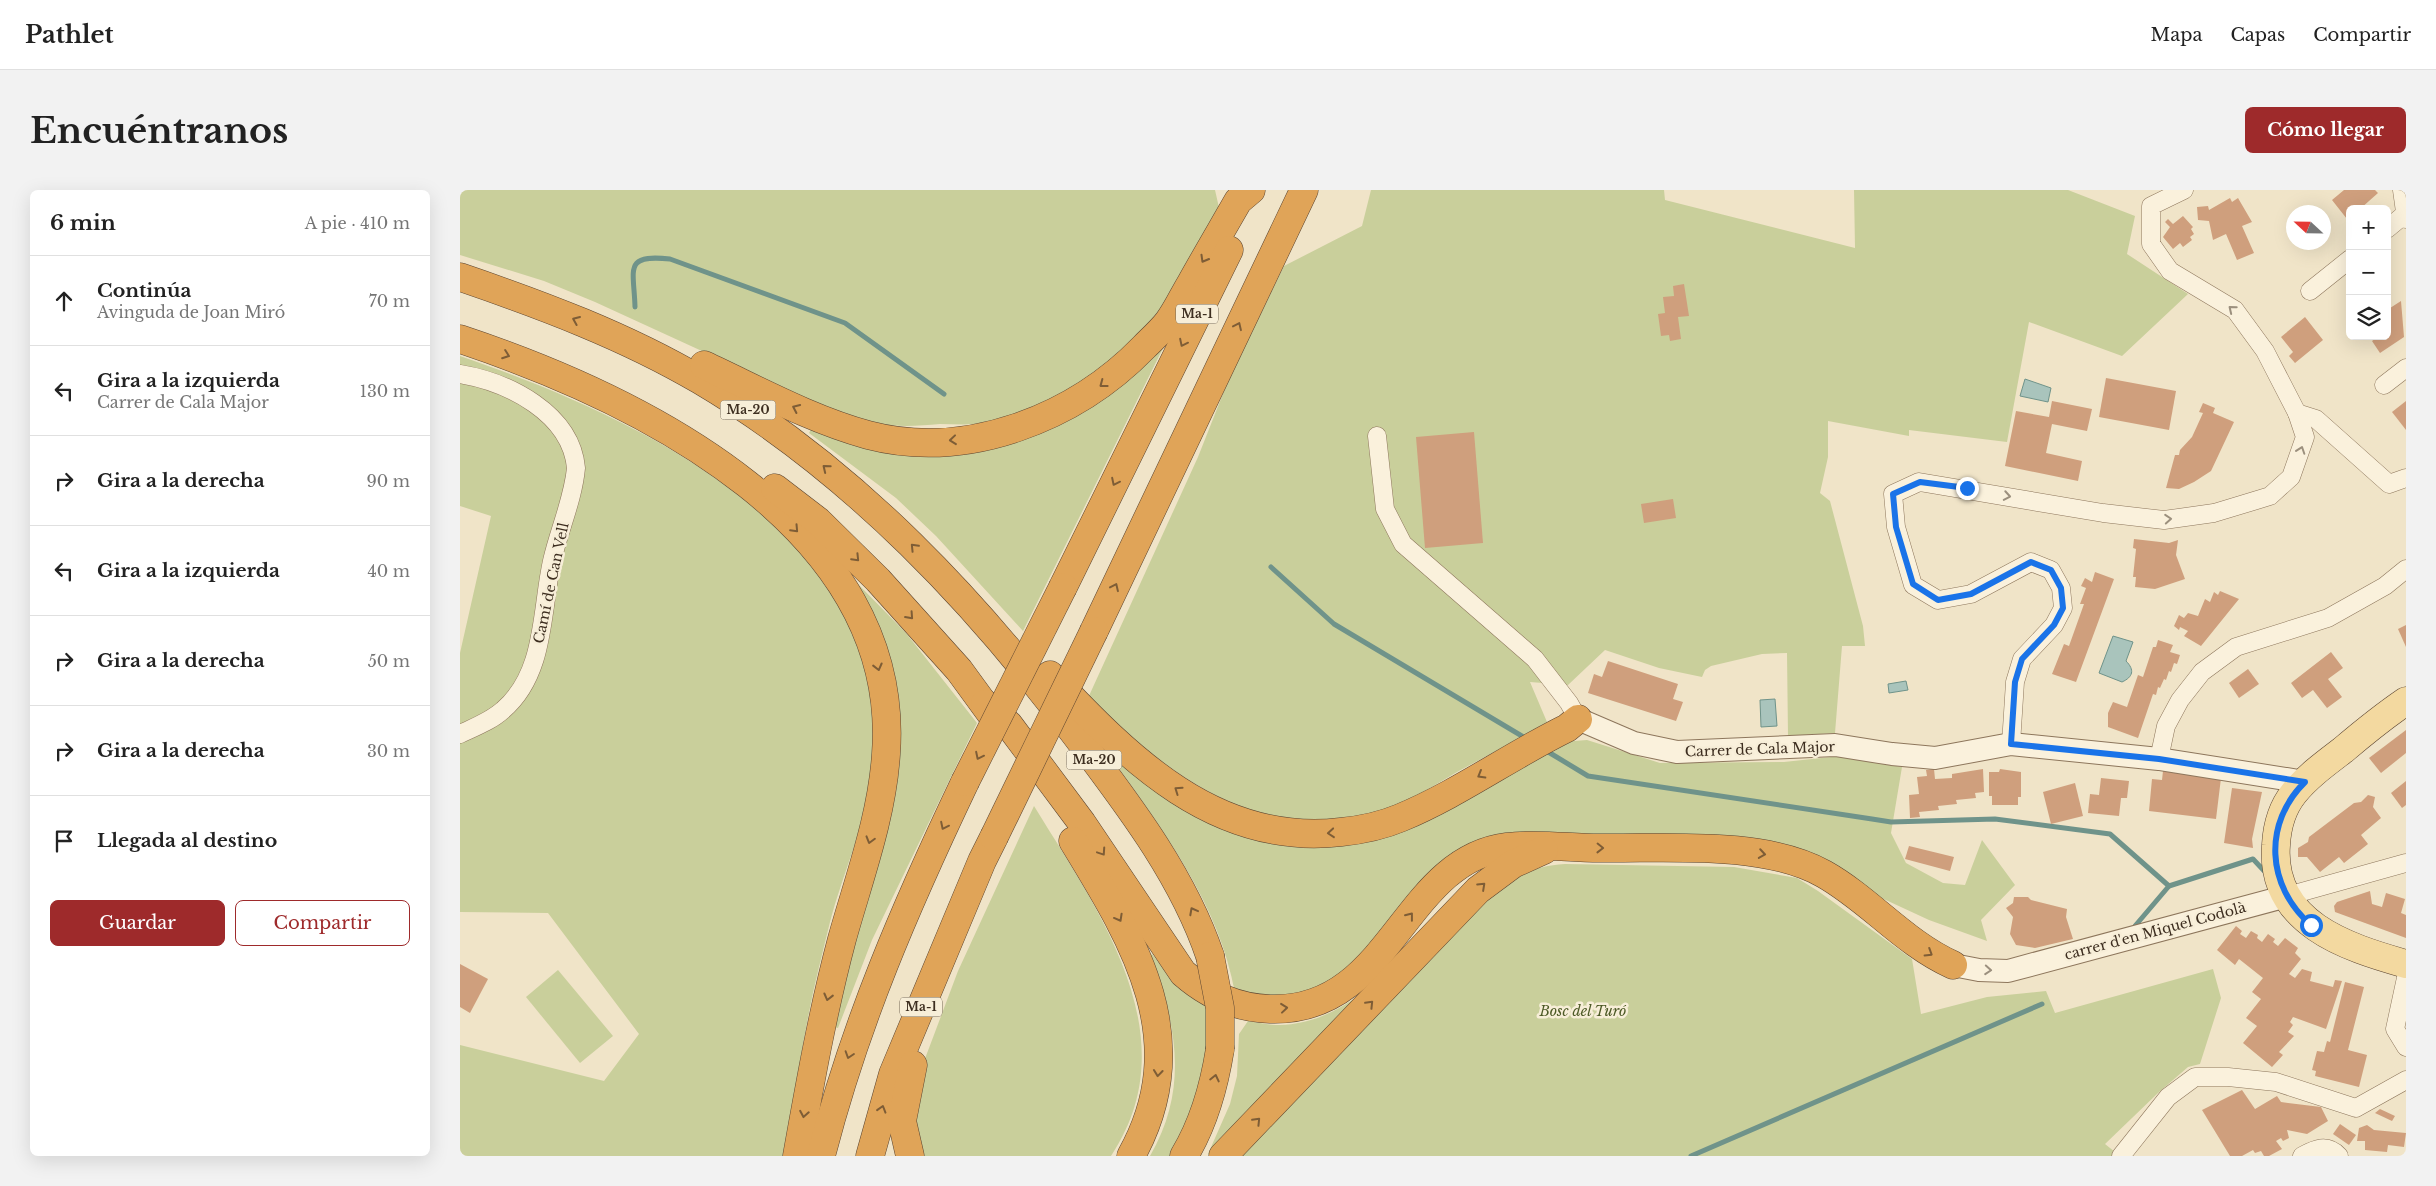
<!DOCTYPE html>
<html lang="es">
<meta charset="utf-8">
<style>
:root{--surface:#fff;--page:#f2f2f2;--text:#222;--muted:#767676;--line:#e0e0e0;--accent:#9e2a2b}
body{margin:0;font-family:"Libre Baskerville",serif;background:var(--page);color:var(--text)}
.controls{position:absolute;right:15px;top:15px;display:grid;overflow:hidden;border-radius:8px;box-shadow:0 5px 20px #0002}
.controls button{width:45px;height:45px;display:grid;place-items:center;padding:0;border:0;border-bottom:1px solid var(--line);background:var(--surface);color:var(--text);font:25px sans-serif}
.compass{position:absolute;left:1826px;top:15px;width:45px;height:45px;border-radius:50%;background:var(--surface);box-shadow:0 5px 20px #0002;rotate:292deg}
.stop{position:absolute;width:15px;height:15px;margin:-11px;border:4px solid #1a73e8;border-radius:50%;background:#fff}
.stop.end{background:#1a73e8;border-color:#fff;box-shadow:0 1px 5px #0008}
.list{margin:0;padding:0;list-style:none}
h2{display:flex;justify-content:space-between;align-items:center;height:65px;margin:0;padding:0 20px;font-size:21px}
h2 small{font-size:16px;font-weight:400;color:var(--muted)}
.list li{display:grid;grid-template-columns:32px 1fr auto;gap:15px;align-items:center;box-sizing:border-box;height:90px;padding:0 20px;border-top:1px solid var(--line)}
.list b{display:block;font-size:19px;white-space:nowrap}
.list p{margin:0;font-size:16px;white-space:nowrap;color:var(--muted)}
.list em{font-size:16px;font-style:normal;color:var(--muted)}
.actions{display:flex;gap:10px;padding:15px 20px}
.actions a{flex:1;padding:11px 0;border:1px solid var(--accent);border-radius:8px;text-align:center;font-size:18px;color:var(--accent)}
.actions .main{background:var(--accent);color:#fff}
.icon{flex:none;width:28px;height:28px;fill:none;stroke:currentColor;stroke-width:2;stroke-linecap:round;stroke-linejoin:round}
.map{position:relative;flex:none;width:1946px;height:966px;overflow:hidden;border-radius:8px}
header{display:flex;align-items:center;gap:30px;box-sizing:border-box;height:70px;padding:0 25px;background:var(--surface);border-bottom:1px solid var(--line)}
header strong{font-size:24px}
nav{display:flex;gap:28px;margin-inline-start:auto;font-size:18px}
.intro{display:flex;align-items:center;justify-content:space-between;box-sizing:border-box;height:120px;padding:0 30px}
h1{margin:0;font-size:35px}
.button{padding:12px 22px;border-radius:8px;background:var(--accent);color:#fff;font-size:18px;font-weight:700}
main{display:flex;gap:30px;padding:0 30px}
aside{flex:1;background:var(--surface);border-radius:8px;box-shadow:0 5px 20px #0002}
.map>svg:first-child{display:block}
.green{fill:#c9cf9b}
.water{fill:#a9c4bc;stroke:#6f938a}
.lines{fill:none;stroke-linecap:round;stroke-linejoin:round}
.stream{stroke:#6f938a;stroke-width:5}
.building{fill:#cf9f7d}
.minor-casing{stroke:#8d765c;stroke-width:19}
.tertiary-casing{stroke:#8d765c;stroke-width:24}
.primary-casing{stroke:#5b4430;stroke-width:29}
.motorway-casing{stroke:#5b4430;stroke-width:29}
.minor{stroke:#faf1dc;stroke-width:18}
.tertiary{stroke:#faf1dc;stroke-width:22}
.primary{stroke:#f3d9a0;stroke-width:28}
.motorway{stroke:#e0a458;stroke-width:28}
.motorway-bridge-casing{stroke:#5b4430;stroke-width:29;stroke-linecap:butt}
.motorway-bridge{stroke:#e0a458;stroke-width:28}
.oneway{stroke:#7e5d36}
.oneway2{stroke:#9c907e}
.route{stroke:#1a73e8;stroke-width:6}
.labels{text-anchor:middle;stroke-width:5;stroke-linejoin:round;paint-order:stroke}
.shield{fill:#f7eed8;stroke:#756857;stroke-width:1}
.shield-label{font-size:12px;font-weight:bold;fill:#3d2e20}
.street-label{font-size:14px;fill:#3d2e20;stroke:#f7eed8}
.park-label{font-size:14px;font-style:italic;fill:#4d5a26;stroke:#f7eed8}
</style>
<header>
<strong>Pathlet</strong>
<nav><a>Mapa</a><a>Capas</a><a>Compartir</a></nav>
</header>
<div class="intro"><h1>Encuéntranos</h1><a class="button">Cómo llegar</a></div>
<main>
<aside>
<h2>6 min<small>A pie · 410 m</small></h2>
<ul class="list">
<li><svg class="icon" aria-label="ahead" viewBox="0 0 24 24"><path d="M12 20V5M6 11l6-6 6 6"/></svg><div><b>Continúa</b><p>Avinguda de Joan Miró</p></div><em>70 m</em></li>
<li><svg class="icon" aria-label="left" viewBox="0 0 24 24"><path d="M17 20v-9H6M10 6l-5 5 5 5"/></svg><div><b>Gira a la izquierda</b><p>Carrer de Cala Major</p></div><em>130 m</em></li>
<li><svg class="icon" aria-label="right" viewBox="0 0 24 24"><path d="M7 20v-9h11M14 6l5 5-5 5"/></svg><div><b>Gira a la derecha</b></div><em>90 m</em></li>
<li><svg class="icon" aria-label="left" viewBox="0 0 24 24"><path d="M17 20v-9H6M10 6l-5 5 5 5"/></svg><div><b>Gira a la izquierda</b></div><em>40 m</em></li>
<li><svg class="icon" aria-label="right" viewBox="0 0 24 24"><path d="M7 20v-9h11M14 6l5 5-5 5"/></svg><div><b>Gira a la derecha</b></div><em>50 m</em></li>
<li><svg class="icon" aria-label="right" viewBox="0 0 24 24"><path d="M7 20v-9h11M14 6l5 5-5 5"/></svg><div><b>Gira a la derecha</b></div><em>30 m</em></li>
<li><svg class="icon" aria-label="arrive" viewBox="0 0 24 24"><path d="M6 21V4h12l-3 4 3 4H6"/></svg><div><b>Llegada al destino</b></div></li>
</ul>
<div class="actions"><a class="main">Guardar</a><a>Compartir</a></div>
</aside>
<div class="map">
<svg width="1946" height="966" viewBox="0 0 1946 966">
<rect width="100%" height="100%" fill="#f0e4c8"/>
<g class="green">
<path d="M0 0H755L760 22C732 74 699 130 654 169 616 202 564 227 514 234 503 235 491 234 480 234 459 236 440 237 419 234 406 232 392 227 379 224L135 112 84 91 0 65Z"/>
<path d="M911 0H1204L1205 10 1395 58 1394 0H1608L1675 26 1667 64 1728 104 1662 166 1569 132 1547 252 1449 240V246L1368 231V267L1360 303 1370 311 1403 436 1405 456H1382L1375 543 1328 546 1327 463 1302 464 1251 476 1245 480 1242 487 1199 478 1145 460 1108 495 1070 492 1087 532C1057 549 1027 566 997 582 974 596 949 611 923 620 803 660 709 585 628 508L738 267 768 191 824 76 902 36Z"/>
<polygon points="710,144 563,441 476,346 436,308 349,243 353,235 507,258"/>
<path d="M0 166C187 230 448 354 410 593 403 641 382 686 370 732 362 765 353 799 347 833 338 877 334 922 328 966H0V855L144 891 179 844 88 723 0 722V463L31 326 0 316Z"/>
<polygon points="396,392 446,443 517,533 412,750 378,838 373,837 424,637 413,433"/>
<path d="M1127 550 1200 573 1324 572 1380 566 1442 577 1431 643 1446 673 1483 693 1505 695 1522 650 1555 695 1521 730 1527 751 1469 730 1415 705 1380 679 1057 645 880 788 828 808 775 803C759 714 704 642 653 570L659 564 855 654 1101 552Z"/>
<path d="M574 616C637 719 731 846 651 966H463L454 929 463 874 498 781Z"/>
<path d="M1105 674 1274 677 1337 688 1358 701 1452 769 1461 824 1527 807 1586 801 1595 823 1753 779 1761 808 1740 874 1728 877 1698 903 1645 954 1660 966H777L1029 707C1055 687 1071 676 1105 674Z"/>
<path d="M692 764 710 787 748 818C749 871 737 920 710 966H690C729 898 717 835 690 766Z"/>
<polygon points="98,780 153,846 120,873 66,807"/>
<path d="M912 795 751 966 748 964 770 914 777 886 779 844 788 831C799 833 810 835 820 835 856 834 886 817 912 795Z"/>
</g>
<g class="water">
<polygon points="1565,189 1591,198 1588,212 1560,206"/>
<path d="M1653 446 1673 452 1666 471C1675 480 1673 487 1662 492L1639 483Z"/>
<polygon points="1446,491 1448,500 1429,503 1428,494"/>
<polygon points="1315,509 1317,536 1301,537 1300,510"/>
</g>
<g class="lines">
<g class="stream">
<path d="M175 117C174 79 163 64 210 69L385 133 484 204"/>
<polyline points="811,377 874,434 1067,549"/>
<polyline points="1085,560 1128,586 1412,629 1431,632 1535,629 1650,644 1709,696 1793,669 1808,685"/>
<polyline points="1675,736 1709,696"/>
<polyline points="1231,966 1582,814"/>
</g>
</g>
<g class="building">
<polygon points="1884,0 1915,0 1918,3 1900,19 1890,19 1890,27 1887,29 1872,10"/>
<polygon points="1770,8 1772,12 1778,8 1792,32 1782,36 1794,63 1777,70 1766,44 1753,50 1749,31 1738,30 1737,17 1748,16 1749,20"/>
<polygon points="1723,26 1733,37 1731,39 1734,44 1730,47 1732,50 1723,57 1720,53 1713,59 1703,47 1710,37 1705,32 1708,29 1713,34"/>
<polygon points="1224,94 1229,126 1218,127 1221,149 1210,151 1209,145 1201,146 1198,124 1205,123 1203,107 1214,106 1213,96"/>
<polygon points="1941,111 1944,147 1920,163 1912,151 1919,146 1927,146 1927,120"/>
<polygon points="1845,127 1863,150 1835,173 1829,166 1833,162 1821,147"/>
<polygon points="1646,188 1716,201 1709,240 1639,227"/>
<polygon points="1592,211 1632,219 1627,241 1592,234 1586,263 1622,271 1618,291 1545,276 1556,221 1589,227"/>
<polygon points="1946,211 1946,240 1932,222"/>
<polygon points="1743,213 1755,218 1753,223 1774,232 1751,281 1734,292 1719,299 1706,298 1715,265 1719,265 1720,260 1732,247 1743,223 1739,222"/>
<polygon points="1014,242 1023,353 965,358 956,247"/>
<polygon points="1213,309 1216,328 1184,333 1181,314"/>
<polygon points="1674,349 1709,353 1718,350 1716,365 1725,389 1695,399 1675,397 1676,387 1673,387 1676,359 1673,358"/>
<polygon points="1635,382 1654,389 1616,492 1592,484 1604,454 1609,456 1624,414 1620,414 1626,398 1621,396 1625,388 1632,392"/>
<polygon points="1760,401 1779,409 1741,456 1724,446 1728,441 1720,437 1719,440 1714,436 1719,425 1724,428 1728,423 1738,426 1745,409 1750,412 1754,402 1758,405"/>
<polygon points="1946,435 1946,457 1938,439"/>
<polygon points="1698,450 1713,455 1710,462 1720,465 1717,474 1714,473 1711,482 1709,481 1706,490 1704,489 1700,498 1698,497 1696,505 1693,504 1678,548 1648,537 1648,523 1653,512 1667,517 1678,485 1683,487 1693,457 1696,457"/>
<polygon points="1871,462 1883,478 1868,489 1882,507 1867,518 1853,500 1842,508 1831,493"/>
<polygon points="1148,471 1218,494 1213,509 1223,512 1216,531 1128,503 1134,484 1142,487"/>
<polygon points="1788,479 1799,494 1779,508 1769,493"/>
<polygon points="1946,540 1946,563 1921,583 1909,568"/>
<polygon points="1474,579 1475,589 1492,588 1492,584 1523,579 1524,602 1515,603 1516,608 1496,610 1497,614 1478,616 1479,620 1459,622 1460,627 1450,628 1449,605 1459,604 1457,587 1467,586 1466,580"/>
<polygon points="1540,579 1561,582 1561,607 1558,607 1558,615 1532,615 1532,606 1529,606 1529,582 1539,582"/>
<polygon points="1703,581 1761,588 1756,629 1689,621 1692,589 1702,590"/>
<polygon points="1641,588 1669,591 1667,608 1661,608 1659,626 1628,623 1630,604 1639,605"/>
<polygon points="1946,591 1946,615 1942,618 1931,603"/>
<polygon points="1615,593 1623,626 1591,634 1583,602"/>
<polygon points="1772,598 1802,602 1792,649 1793,658 1764,653"/>
<polygon points="1908,605 1915,607 1913,617 1921,628 1901,645 1908,654 1884,673 1879,667 1860,682 1847,667 1838,667 1838,658 1848,652 1849,647 1894,613 1901,612"/>
<polygon points="1449,656 1494,667 1490,681 1445,669"/>
<polygon points="1910,701 1912,714 1922,717 1926,703 1945,709 1941,723 1946,725 1946,748 1875,722 1874,716 1877,712"/>
<polygon points="1554,707 1568,707 1571,710 1607,719 1606,727 1613,749 1575,758 1556,755 1550,744 1553,727 1546,718 1553,713"/>
<polygon points="1776,736 1782,741 1780,744 1786,748 1791,741 1798,745 1797,748 1802,752 1808,744 1815,749 1813,752 1818,756 1825,748 1838,758 1835,763 1841,769 1829,784 1835,788 1842,779 1852,782 1850,791 1873,797 1875,790 1882,791 1866,839 1833,827 1830,832 1833,835 1828,842 1834,846 1819,862 1823,865 1812,877 1783,853 1797,836 1786,828 1801,809 1792,802 1803,788 1779,769 1775,775 1757,760"/>
<polygon points="0,774 28,789 10,823 0,817"/>
<polygon points="1885,792 1904,797 1888,860 1907,865 1899,897 1855,886 1856,881 1852,880 1857,861 1864,862 1867,851 1870,852"/>
<polygon points="1782,900 1795,919 1817,906 1821,912 1861,917 1868,931 1847,944 1827,940 1829,948 1823,951 1821,948 1816,951 1822,959 1809,966 1804,966 1801,961 1795,963 1793,960 1782,966 1770,966 1742,920"/>
<polygon points="1920,919 1935,926 1932,931 1915,923"/>
<polygon points="1880,934 1896,945 1889,955 1873,944"/>
<polygon points="1907,935 1914,940 1946,943 1944,957 1928,955 1927,962 1905,960 1905,951 1897,951 1899,938"/>
</g>
<g class="lines">
<g class="minor-casing">
<g id="minor">
<polyline points="1942,0 1946,29"/>
<polyline points="1927,39 1945,24"/>
<polyline points="1850,101 1890,69"/>
<path d="M0 184C48 192 111 223 116 278 113 310 99 340 92 371 81 420 86 483 43 520 31 531 15 537 0 544"/>
<polyline points="1924,195 1946,178"/>
<polyline points="1837,223 1856,229 1929,294 1946,288"/>
<polyline points="917,246 925,319 943,354 1075,469 1109,513 1118,529"/>
<polyline points="1551,554 1555,492 1562,469 1594,435 1603,418 1601,398 1591,380 1571,372 1511,404 1478,410 1453,395 1436,337 1433,304 1459,292 1643,323 1704,330 1754,323 1810,306 1831,287 1845,247 1837,223 1805,161 1775,120 1710,81 1691,54 1691,16 1724,0"/>
<polyline points="1699,569 1706,536 1720,510 1742,482 1776,457 1868,428 1925,396 1946,379"/>
<polyline points="1827,706 1946,673"/>
<polyline points="1946,788 1935,839 1946,857"/>
<polyline points="1661,966 1708,907 1735,887 1768,887 1816,892 1896,918 1946,890"/>
<path d="M1842 966C1855 959 1867 953 1879 966"/>
</g>
</g>
<g class="tertiary-casing">
<g id="tertiary">
<polyline points="1118,529 1174,553 1217,562 1375,555 1432,564 1475,568 1551,554 1699,569 1845,592"/>
<polyline points="1493,775 1519,780 1548,781 1827,706"/>
</g>
</g>
<g class="primary-casing">
<path id="primary" d="M1946 511C1924 526 1903 543 1883 560 1866 573 1848 586 1834 603 1822 618 1817 636 1816 655 1810 733 1886 757 1946 774"/>
</g>
<g class="motorway-casing">
<g id="motorway">
<path d="M0 87C82 115 165 146 240 190 394 281 519 414 624 556 673 621 724 689 750 766"/>
<path d="M0 149C180 209 443 337 426 564 422 627 399 688 382 749 363 820 350 893 337 966"/>
<path d="M244 175C298 200 350 229 408 245 507 271 615 228 684 157 692 149 701 141 708 132 717 120 723 106 731 93 746 66 762 39 778 11L791 0"/>
<polyline points="315,298 358,331 418,390 499,480 534,528"/>
<polyline points="603,397 769,60"/>
<polyline points="634,441 844,0"/>
<path d="M590 485C668 568 756 657 881 642 901 640 921 636 940 628 998 604 1050 566 1107 538L1118 529"/>
<path d="M525 514 549 535 622 633 723 783C748 805 776 818 810 819 932 823 942 670 1047 657 1077 653 1109 658 1139 658 1208 659 1303 650 1364 684 1410 710 1444 753 1493 775"/>
<path d="M613 651C674 751 736 850 671 966"/>
<path d="M361 966C395 833 446 716 505 592"/>
<polyline points="410,966 433,884 522,671 534,647"/>
<polyline points="450,966 442,931 453,875"/>
<path d="M724 966C744 933 754 897 760 859"/>
<polyline points="763,966 1018,700 1053,674 1084,660"/>
</g>
</g>
<use href="#minor" class="minor"/>
<use href="#tertiary" class="tertiary"/>
<use href="#primary" class="primary"/>
<use href="#motorway" class="motorway"/>
<g class="motorway-bridge-casing">
<g id="motorway-bridge">
<polyline points="505,592 603,397"/>
<polyline points="534,647 634,441"/>
<polyline points="750,766 760,818 760,859"/>
</g>
</g>
<use href="#motorway-bridge" class="motorway-bridge"/>
</g>
<defs><path id="oneway-chevron" d="M-2-3.5L2.5 0L-2 3.5" fill="none" stroke-width="1.6" stroke-linecap="round" stroke-linejoin="round" transform="scale(1.25)"/></defs>
<g class="oneway">
<use href="#oneway-chevron" transform="translate(744 69) rotate(120)"/>
<use href="#oneway-chevron" transform="translate(116 130) rotate(-157)"/>
<use href="#oneway-chevron" transform="translate(778 136) rotate(-65)"/>
<use href="#oneway-chevron" transform="translate(723 153) rotate(116)"/>
<use href="#oneway-chevron" transform="translate(46 165) rotate(20)"/>
<use href="#oneway-chevron" transform="translate(643 194) rotate(143)"/>
<use href="#oneway-chevron" transform="translate(336 218) rotate(-155)"/>
<use href="#oneway-chevron" transform="translate(493 250) rotate(174)"/>
<use href="#oneway-chevron" transform="translate(366 278) rotate(-141)"/>
<use href="#oneway-chevron" transform="translate(655 292) rotate(116)"/>
<use href="#oneway-chevron" transform="translate(335 339) rotate(47)"/>
<use href="#oneway-chevron" transform="translate(454 357) rotate(-134)"/>
<use href="#oneway-chevron" transform="translate(396 368) rotate(46)"/>
<use href="#oneway-chevron" transform="translate(655 397) rotate(-65)"/>
<use href="#oneway-chevron" transform="translate(450 426) rotate(48)"/>
<use href="#oneway-chevron" transform="translate(418 477) rotate(76)"/>
<use href="#oneway-chevron" transform="translate(519 566) rotate(116)"/>
<use href="#oneway-chevron" transform="translate(1021 585) rotate(150)"/>
<use href="#oneway-chevron" transform="translate(718 600) rotate(-145)"/>
<use href="#oneway-chevron" transform="translate(484 636) rotate(116)"/>
<use href="#oneway-chevron" transform="translate(871 643) rotate(175)"/>
<use href="#oneway-chevron" transform="translate(410 650) rotate(106)"/>
<use href="#oneway-chevron" transform="translate(1140 658) rotate(1)"/>
<use href="#oneway-chevron" transform="translate(642 662) rotate(56)"/>
<use href="#oneway-chevron" transform="translate(1302 664) rotate(9)"/>
<use href="#oneway-chevron" transform="translate(1022 696) rotate(-43)"/>
<use href="#oneway-chevron" transform="translate(733 721) rotate(-118)"/>
<use href="#oneway-chevron" transform="translate(950 726) rotate(-52)"/>
<use href="#oneway-chevron" transform="translate(659 728) rotate(61)"/>
<use href="#oneway-chevron" transform="translate(1469 763) rotate(32)"/>
<use href="#oneway-chevron" transform="translate(368 807) rotate(104)"/>
<use href="#oneway-chevron" transform="translate(910 814) rotate(-46)"/>
<use href="#oneway-chevron" transform="translate(824 818) rotate(-6)"/>
<use href="#oneway-chevron" transform="translate(389 865) rotate(108)"/>
<use href="#oneway-chevron" transform="translate(698 883) rotate(96)"/>
<use href="#oneway-chevron" transform="translate(755 888) rotate(-77)"/>
<use href="#oneway-chevron" transform="translate(422 919) rotate(-73)"/>
<use href="#oneway-chevron" transform="translate(344 924) rotate(100)"/>
<use href="#oneway-chevron" transform="translate(797 931) rotate(-46)"/>
</g>
<g class="oneway2">
<use href="#oneway-chevron" transform="translate(1772 119) rotate(-141)"/>
<use href="#oneway-chevron" transform="translate(1841 260) rotate(-71)"/>
<use href="#oneway-chevron" transform="translate(1547 306) rotate(10)"/>
<use href="#oneway-chevron" transform="translate(1708 329) rotate(-4)"/>
<use href="#oneway-chevron" transform="translate(1528 780) rotate(4)"/>
</g>
<g class="lines">
<path class="route" d="M1507 298 1460 292 1433 304 1436 337 1453 394 1478 410 1511 404 1571 372 1591 380 1601 398 1603 418 1594 435 1562 469 1555 492 1551 554 1699 569 1845 592C1803 633 1806 696 1851 735"/>
</g>
<g class="labels">
<g class="shield">
<rect x="716" y="114.5" width="42" height="19" rx="4"/>
<rect x="260.5" y="210.5" width="55" height="19" rx="4"/>
<rect x="606.5" y="560.5" width="55" height="19" rx="4"/>
<rect x="440" y="807.5" width="42" height="19" rx="4"/>
</g>
<g class="shield-label">
<text x="737" y="128">Ma-1</text>
<text x="288" y="224">Ma-20</text>
<text x="634" y="574">Ma-20</text>
<text x="461" y="821">Ma-1</text>
</g>
<g class="street-label">
<text transform="translate(91 393) rotate(-78)" y="5">Camí de Can Vell</text>
<text transform="translate(1300 559) rotate(-2)" y="5">Carrer de Cala Major</text>
<text transform="translate(1695 741) rotate(-15)" y="5">carrer d'en Miquel Codolà</text>
</g>
<g class="park-label">
<text x="1123" y="826">Bosc del Turó</text>
</g>
</g>
</svg>
<div class="controls">
<button>+</button>
<button>−</button>
<button><svg class="icon" aria-label="layers" viewBox="0 0 24 24"><path d="M12 4l9 5-9 5-9-5zM3 14l9 5 9-5"/></svg></button>
</div>
<svg class="compass" viewBox="-18 -18 36 36"><path d="M0-13l5 13h-10z" fill="#e53935"/><path d="M0 13l5-13h-10z" fill="#767676"/></svg>
<div class="stop" style="left:1851px;top:735px"></div>
<div class="stop end" style="left:1507px;top:298px"></div>
</div>
</main>
